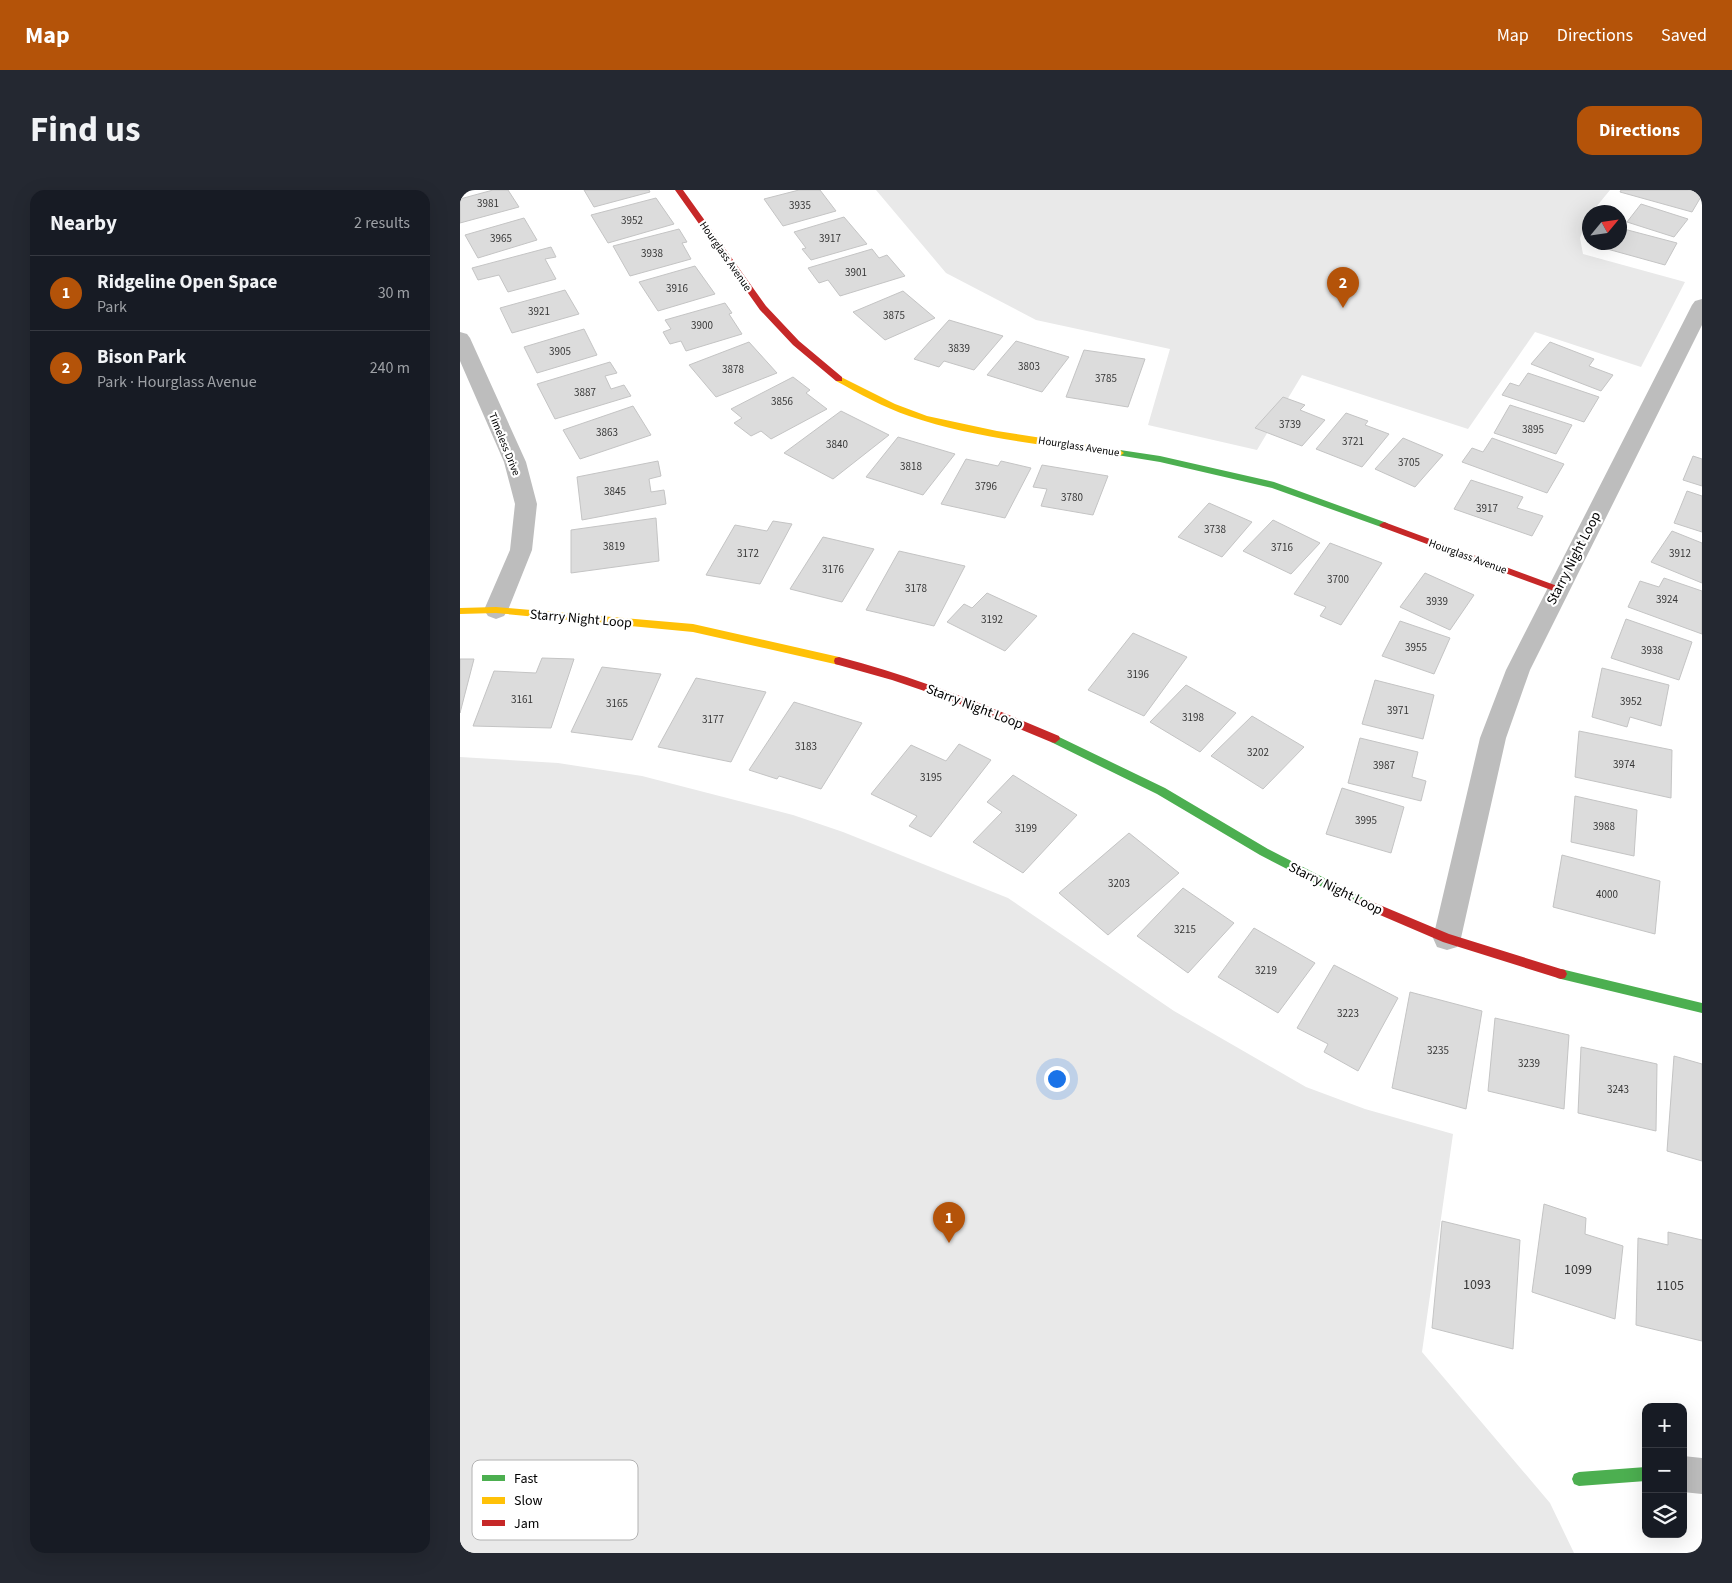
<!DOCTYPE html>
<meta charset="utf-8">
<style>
:root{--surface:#171b24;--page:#242831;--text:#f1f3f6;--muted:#9ea1a6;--line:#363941;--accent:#b45309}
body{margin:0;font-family:"Source Sans 3",sans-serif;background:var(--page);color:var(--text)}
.controls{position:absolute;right:15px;bottom:15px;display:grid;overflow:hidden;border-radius:10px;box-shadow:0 5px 20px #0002}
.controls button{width:45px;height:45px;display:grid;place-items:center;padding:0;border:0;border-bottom:1px solid var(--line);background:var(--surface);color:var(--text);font:25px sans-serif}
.compass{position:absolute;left:1122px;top:15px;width:45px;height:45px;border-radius:50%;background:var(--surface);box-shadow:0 5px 20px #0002;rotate:61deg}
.you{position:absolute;left:596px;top:888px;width:18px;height:18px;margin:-12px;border:4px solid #fff;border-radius:50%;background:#1a73e8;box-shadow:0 0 0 8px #1a73e833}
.badge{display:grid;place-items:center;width:32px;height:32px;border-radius:50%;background:var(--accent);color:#fff;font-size:16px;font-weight:700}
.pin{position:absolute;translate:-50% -41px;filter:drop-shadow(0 1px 2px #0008)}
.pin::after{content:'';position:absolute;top:26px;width:18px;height:15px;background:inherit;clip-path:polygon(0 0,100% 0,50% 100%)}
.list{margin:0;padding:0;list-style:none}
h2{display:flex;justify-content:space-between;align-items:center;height:65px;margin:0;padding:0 20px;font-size:21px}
h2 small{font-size:16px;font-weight:400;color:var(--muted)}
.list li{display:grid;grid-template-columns:32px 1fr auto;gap:15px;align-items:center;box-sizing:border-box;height:75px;padding:0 20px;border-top:1px solid var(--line)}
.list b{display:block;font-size:19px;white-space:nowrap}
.list p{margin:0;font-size:16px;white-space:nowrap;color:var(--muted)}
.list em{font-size:16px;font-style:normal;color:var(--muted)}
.icon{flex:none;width:28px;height:28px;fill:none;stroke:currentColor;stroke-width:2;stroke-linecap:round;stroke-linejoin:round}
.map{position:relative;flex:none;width:1242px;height:1363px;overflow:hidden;border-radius:15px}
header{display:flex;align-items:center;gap:30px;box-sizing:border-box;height:70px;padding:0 25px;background:var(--accent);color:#fff}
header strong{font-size:24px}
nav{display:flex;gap:28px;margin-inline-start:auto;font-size:18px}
.intro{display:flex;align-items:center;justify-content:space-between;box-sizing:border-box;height:120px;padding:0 30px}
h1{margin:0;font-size:35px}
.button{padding:12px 22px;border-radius:15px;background:var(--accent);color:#fff;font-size:18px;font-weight:700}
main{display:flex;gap:30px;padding:0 30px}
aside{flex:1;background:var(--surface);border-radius:15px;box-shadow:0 5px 20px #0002}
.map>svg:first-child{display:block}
.green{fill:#e9e9e9}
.building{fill:#dcdcdc;stroke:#c4c4c4}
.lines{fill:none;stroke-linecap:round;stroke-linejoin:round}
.street{fill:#bdbdbd;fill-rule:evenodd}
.fast{fill:#4caf50;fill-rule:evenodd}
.slow{fill:#ffc107;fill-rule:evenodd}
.jam{fill:#c62828;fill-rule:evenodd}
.labels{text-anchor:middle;stroke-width:4.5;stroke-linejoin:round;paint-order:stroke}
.number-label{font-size:11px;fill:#373737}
.far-street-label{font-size:11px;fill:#000;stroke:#fff}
.street-label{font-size:14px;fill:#000;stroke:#fff}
.near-number-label{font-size:14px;fill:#373737}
.key{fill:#fff;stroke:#b2b2b2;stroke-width:1}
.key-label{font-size:14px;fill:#000}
</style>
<header>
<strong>Map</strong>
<nav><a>Map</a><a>Directions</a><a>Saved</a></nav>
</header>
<div class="intro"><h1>Find us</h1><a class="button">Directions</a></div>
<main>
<aside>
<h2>Nearby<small>2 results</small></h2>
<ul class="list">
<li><span class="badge">1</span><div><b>Ridgeline Open Space</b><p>Park</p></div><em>30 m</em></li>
<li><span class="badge">2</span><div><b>Bison Park</b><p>Park · Hourglass Avenue</p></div><em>240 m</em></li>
</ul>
</aside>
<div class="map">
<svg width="1242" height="1363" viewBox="0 0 1242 1363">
<rect width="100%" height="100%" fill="#fff"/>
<g class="green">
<polygon points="416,0 1150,0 1132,22 1130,22 1120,48 1123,64 1225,92 1181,177 1075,142 1008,239 842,185 797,260 688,235 710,159 576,130 486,83"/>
<polygon points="0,567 98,573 182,586 333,625 383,642 548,708 714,821 846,897 905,919 993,944 962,1162 1090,1313 1114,1363 0,1363"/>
</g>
<g class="building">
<polygon points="33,0 48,0 59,17 0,33 0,9"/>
<polygon points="124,0 189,0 190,2 134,17"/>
<polygon points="339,0 360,0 376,21 323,36 304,9"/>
<polygon points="1161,0 1231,0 1242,3 1242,5 1232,22 1160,2"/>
<polygon points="196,8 214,34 148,53 131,25"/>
<polygon points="1181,14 1228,29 1214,47 1167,32"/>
<polygon points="384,27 407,54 351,70 342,59 346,58 334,42"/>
<polygon points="64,28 77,50 18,68 5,45"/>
<polygon points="1160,38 1217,53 1205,75 1140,57 1143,52 1160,52"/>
<polygon points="219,39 227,52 222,53 231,69 170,86 153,56"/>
<polygon points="91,57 96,67 85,69 96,89 48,102 39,85 18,90 12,78"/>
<polygon points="412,59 419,68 427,65 445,86 380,106 368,90 359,93 348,78"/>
<polygon points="235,76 255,104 198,121 179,92"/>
<polygon points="105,100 119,124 52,143 40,118"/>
<polygon points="443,101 475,128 425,150 393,122"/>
<polygon points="265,113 272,123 269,124 282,144 226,161 221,151 210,154 203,142 211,139 205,130"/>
<polygon points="489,130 543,146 514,180 484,171 479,177 454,169"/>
<polygon points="124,139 137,165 77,183 64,157"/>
<polygon points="556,151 609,167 582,202 527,185"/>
<polygon points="289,152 317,183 256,207 229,175"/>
<polygon points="1090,152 1134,169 1129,176 1153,185 1141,201 1071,174"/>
<polygon points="624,160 685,169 668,217 606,207"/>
<polygon points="150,172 157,183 145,186 151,199 164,195 171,206 95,229 77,194"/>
<polygon points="1068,183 1139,207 1124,232 1042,205 1050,193 1059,196"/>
<polygon points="333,187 350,200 346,203 367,219 311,249 301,241 291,246 274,233 282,228 271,219"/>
<polygon points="823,207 845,215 840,220 865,230 842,256 795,238"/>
<polygon points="1050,215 1112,235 1096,264 1034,243"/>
<polygon points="173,216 191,245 120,269 103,240"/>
<polygon points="381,221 429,245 373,289 324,263"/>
<polygon points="886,223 908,231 905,235 929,244 902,277 856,259"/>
<polygon points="438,247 495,264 463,305 406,287"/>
<polygon points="943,248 983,265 955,297 915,279"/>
<polygon points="1032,248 1104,274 1087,303 1002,272 1012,258 1023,262"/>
<polygon points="1233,266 1242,269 1242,296 1223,290"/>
<polygon points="506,269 538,276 541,271 571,278 545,328 481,314"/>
<polygon points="198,271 201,286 189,289 191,302 204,300 206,314 122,330 117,287"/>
<polygon points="582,275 648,286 633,325 581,316 587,299 573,297"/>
<polygon points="1011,290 1063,307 1057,318 1083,326 1072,346 994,319"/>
<polygon points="1227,301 1242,306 1242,342 1214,333"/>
<polygon points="749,313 792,332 762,367 718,347"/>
<polygon points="196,328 199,371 111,383 111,340"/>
<polygon points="813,330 860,353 831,384 783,361"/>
<polygon points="313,331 332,334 300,394 246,385 275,335 307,341"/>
<polygon points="1212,341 1242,353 1242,393 1191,372"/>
<polygon points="363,347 414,359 382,412 330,399"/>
<polygon points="870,353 922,373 881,435 860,426 866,417 834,404"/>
<polygon points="439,361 505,376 474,436 406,420"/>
<polygon points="965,383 1014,405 990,440 940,417"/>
<polygon points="1204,388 1242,401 1242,444 1168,417 1180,391 1199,397"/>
<polygon points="527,403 577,426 545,461 487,432 504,414 512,418"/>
<polygon points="1166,429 1232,452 1219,490 1151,468"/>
<polygon points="940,431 990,448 974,484 922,466"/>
<polygon points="673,443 727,467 684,526 628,500"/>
<polygon points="82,468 114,469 91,538 13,536 34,481 76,483"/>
<polygon points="0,469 14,469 0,523"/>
<polygon points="142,477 201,484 172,550 111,542"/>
<polygon points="1142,478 1209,495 1201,536 1170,527 1167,537 1132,527"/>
<polygon points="236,488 306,502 271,572 198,557"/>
<polygon points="915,490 974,505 963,549 902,534"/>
<polygon points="726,495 776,523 740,562 690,532"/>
<polygon points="334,512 402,533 361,599 319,586 317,589 289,580"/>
<polygon points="792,526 844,557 803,599 751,566"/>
<polygon points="1119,541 1212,560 1211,608 1115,587"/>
<polygon points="900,548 958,562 952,587 966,591 961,611 888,593"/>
<polygon points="499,554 531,570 471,647 449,636 457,626 411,604 451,555 486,571"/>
<polygon points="553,585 617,625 563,683 513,652 542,622 527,612"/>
<polygon points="882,598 944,617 931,663 866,644"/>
<polygon points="1115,606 1177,620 1174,666 1111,652"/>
<polygon points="669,643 719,683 648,745 599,703"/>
<polygon points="1102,665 1200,691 1195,744 1093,717"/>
<polygon points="723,698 774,733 728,783 677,746"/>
<polygon points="794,738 855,773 818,823 758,787"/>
<polygon points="874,775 938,808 898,881 864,862 868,854 837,838"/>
<polygon points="950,802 1022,821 1006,919 932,898"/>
<polygon points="1035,828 1109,845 1104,919 1028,901"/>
<polygon points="1121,857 1197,874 1196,941 1118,923"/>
<polygon points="1214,866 1242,874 1242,971 1207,961"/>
<polygon points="1084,1014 1126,1028 1125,1044 1163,1056 1155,1129 1072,1102"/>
<polygon points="982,1031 1060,1050 1053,1159 972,1138"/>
<polygon points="1208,1042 1242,1050 1242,1151 1176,1135 1178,1048 1208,1055"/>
</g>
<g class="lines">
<g class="street">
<polygon points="1242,109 1242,135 1070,480 1046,548 1001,748 997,757 987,760 977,757 973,748 1020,548 1046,480 1232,115 1235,111"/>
<polygon points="0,142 7,144 10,148 66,272 77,314 72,360 48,420 44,426 36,429 28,426 24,420 50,360 55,314 44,272 0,171"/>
<polygon points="1223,1266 1242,1268 1242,1304 1223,1302"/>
</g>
<g class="fast">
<polygon points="660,260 700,266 814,292 927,333 929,335 924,338 921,337 812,298 700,272 657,265 657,261"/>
<polygon points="595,545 705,598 808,659 907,710 909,713 907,716 903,718 899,716 800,665 697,604 591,552 590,549"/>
<polygon points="1101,779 1242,813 1242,823 1101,789 1097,788 1095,784 1097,780"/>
<polygon points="1186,1277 1186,1291 1119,1296 1114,1294 1112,1289 1114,1284 1119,1282"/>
</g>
<g class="slow">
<path d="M379 186 435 214 467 226 537 241 660 260 664 263 660 266C590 255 516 249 449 226 423 217 400 204 376 191V187Z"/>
<polygon points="36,417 233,434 379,467 384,471 379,475 233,442 36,423 0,424 0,418"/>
</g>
<g class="jam">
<polygon points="215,0 223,0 306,116 339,151 382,187 382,191 376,191 333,155 300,120"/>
<polygon points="924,332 1100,397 1102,399 1100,401 1094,401 921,337 919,335"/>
<path d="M379 467C455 487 527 515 599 546L600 549 595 553 591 552 485 508 432 490 375 474 374 471 375 468Z"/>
<polygon points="903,708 989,744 1101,779 1105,780 1107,784 1105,788 1101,789 983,752 899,716 897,713 899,710"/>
</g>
</g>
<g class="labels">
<g class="number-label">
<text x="28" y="17">3981</text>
<text x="340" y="19">3935</text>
<text x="172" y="34">3952</text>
<text x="41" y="52">3965</text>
<text x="370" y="52">3917</text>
<text x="192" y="67">3938</text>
<text x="396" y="86">3901</text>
<text x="217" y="102">3916</text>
<text x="79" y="125">3921</text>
<text x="434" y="129">3875</text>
<text x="242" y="139">3900</text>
<text x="499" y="162">3839</text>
<text x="100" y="165">3905</text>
<text x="569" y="180">3803</text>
<text x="273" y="183">3878</text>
<text x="646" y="192">3785</text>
<text x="125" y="206">3887</text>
<text x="322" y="215">3856</text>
<text x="830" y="238">3739</text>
<text x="1073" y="243">3895</text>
<text x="147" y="246">3863</text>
<text x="893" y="255">3721</text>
<text x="377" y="258">3840</text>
<text x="949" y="276">3705</text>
<text x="451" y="280">3818</text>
<text x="526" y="300">3796</text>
<text x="155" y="305">3845</text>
<text x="612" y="311">3780</text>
<text x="1027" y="322">3917</text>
<text x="755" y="343">3738</text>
<text x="154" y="360">3819</text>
<text x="822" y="361">3716</text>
<text x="288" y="367">3172</text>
<text x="1220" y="367">3912</text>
<text x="373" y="383">3176</text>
<text x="878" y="393">3700</text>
<text x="456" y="402">3178</text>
<text x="1207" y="413">3924</text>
<text x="977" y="415">3939</text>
<text x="532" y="433">3192</text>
<text x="956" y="461">3955</text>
<text x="1192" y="464">3938</text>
<text x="678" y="488">3196</text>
<text x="62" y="513">3161</text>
<text x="1171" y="515">3952</text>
<text x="157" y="517">3165</text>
<text x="938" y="524">3971</text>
<text x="733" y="531">3198</text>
<text x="253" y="533">3177</text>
<text x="346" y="560">3183</text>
<text x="798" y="566">3202</text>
<text x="1164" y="578">3974</text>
<text x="924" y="579">3987</text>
<text x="471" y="591">3195</text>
<text x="906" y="634">3995</text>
<text x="1144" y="640">3988</text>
<text x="566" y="642">3199</text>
<text x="659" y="697">3203</text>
<text x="1147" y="708">4000</text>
<text x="725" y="743">3215</text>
<text x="806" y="784">3219</text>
<text x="888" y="827">3223</text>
<text x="978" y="864">3235</text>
<text x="1069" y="877">3239</text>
<text x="1158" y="903">3243</text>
</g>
<g class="far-street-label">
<text transform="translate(266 66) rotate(55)" y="4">Hourglass Avenue</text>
<text transform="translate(45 254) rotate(68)" y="4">Timeless Drive</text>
<text transform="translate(619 256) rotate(9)" y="4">Hourglass Avenue</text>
<text transform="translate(1008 366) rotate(20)" y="4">Hourglass Avenue</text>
</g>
<g class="street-label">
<text transform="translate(1113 368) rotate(-63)" y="5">Starry Night Loop</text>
<text transform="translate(121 428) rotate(5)" y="5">Starry Night Loop</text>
<text transform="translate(515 516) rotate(21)" y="5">Starry Night Loop</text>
<text transform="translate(876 698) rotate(26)" y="5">Starry Night Loop</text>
</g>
<g class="near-number-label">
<text x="1118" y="1084">1099</text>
<text x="1017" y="1099">1093</text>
<text x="1210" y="1100">1105</text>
</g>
</g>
<rect x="12" y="1270" width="166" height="80" rx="8" class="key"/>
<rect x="22" y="1285" width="23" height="6" fill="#4caf50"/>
<rect x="22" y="1307" width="23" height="7" fill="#ffc107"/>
<rect x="22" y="1330" width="23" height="6" fill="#c62828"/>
<g class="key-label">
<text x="54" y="1293">Fast</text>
<text x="54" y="1315">Slow</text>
<text x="54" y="1338">Jam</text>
</g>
</svg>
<div class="controls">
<button>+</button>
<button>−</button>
<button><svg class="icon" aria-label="layers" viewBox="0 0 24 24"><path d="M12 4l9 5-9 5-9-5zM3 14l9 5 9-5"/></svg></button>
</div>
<svg class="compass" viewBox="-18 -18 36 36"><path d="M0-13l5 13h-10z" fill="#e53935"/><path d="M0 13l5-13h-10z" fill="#9ea1a6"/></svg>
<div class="you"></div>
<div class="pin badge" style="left:489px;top:1053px">1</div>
<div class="pin badge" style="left:883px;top:118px">2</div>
</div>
</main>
